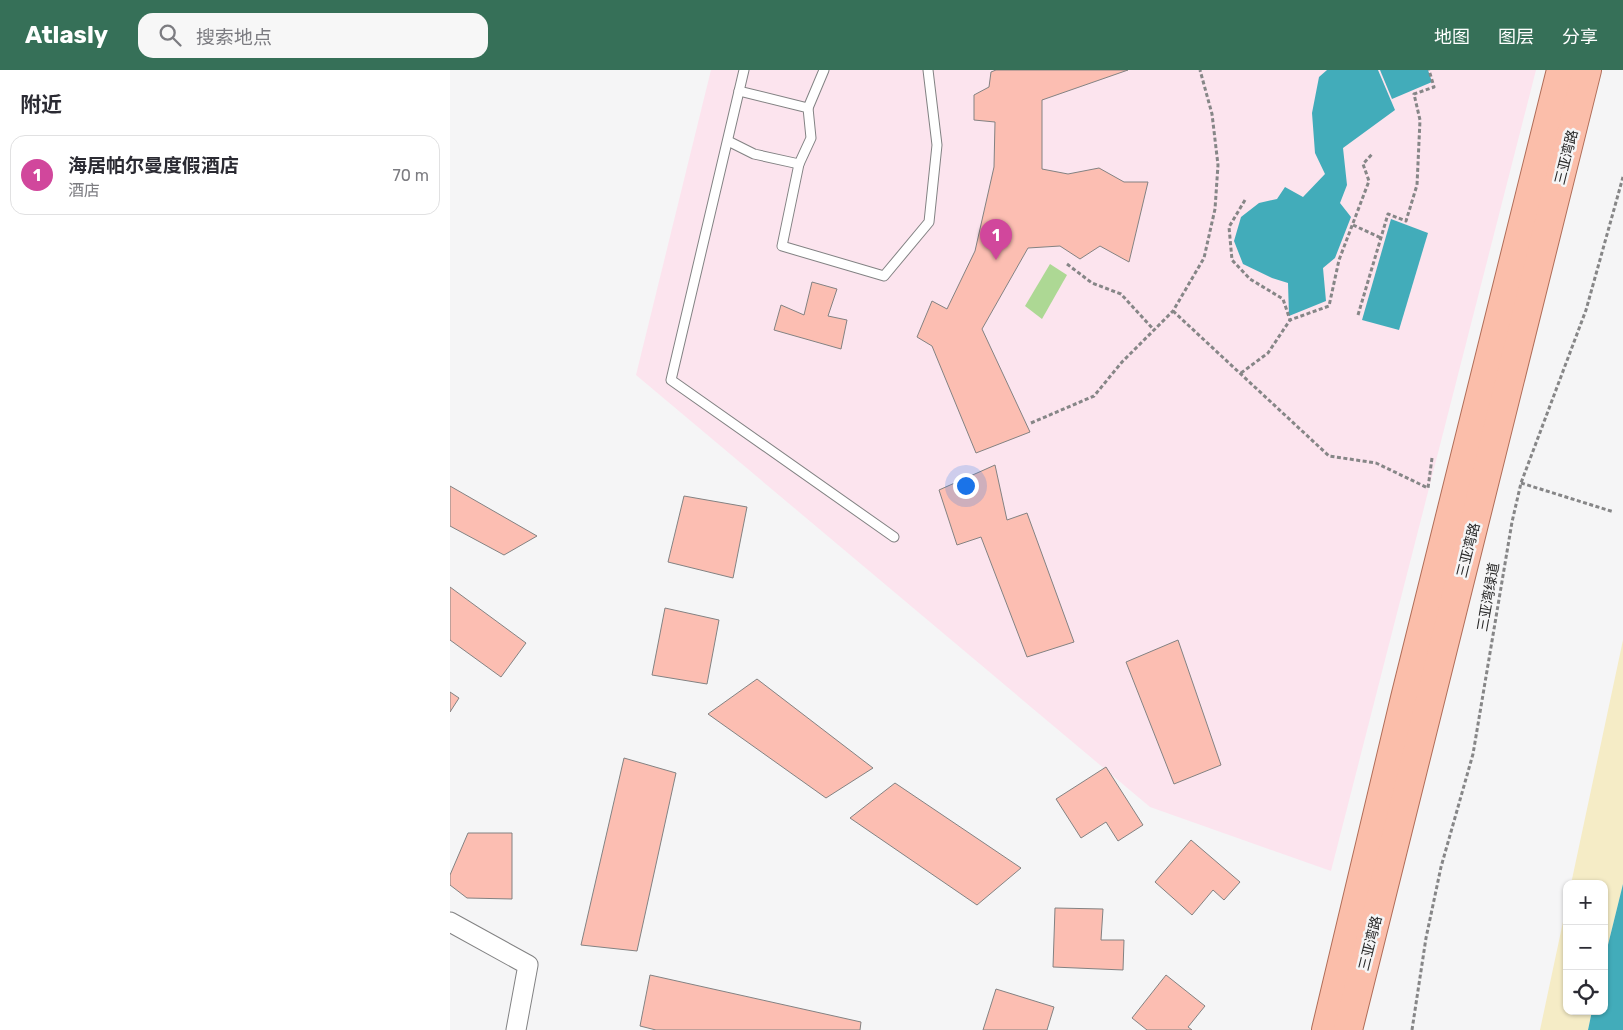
<!DOCTYPE html>
<html lang="zh">
<meta charset="utf-8">
<style>
:root{--surface:#fff;--page:#f7f7f7;--text:#2b2b33;--muted:#7c7c81;--line:#e1e1e2;--accent:#367058}
body{margin:0;font-family:Rubik,"Noto Sans SC",sans-serif;background:var(--page);color:var(--text)}
.controls{position:absolute;right:15px;bottom:15px;display:grid;overflow:hidden;border-radius:10px;box-shadow:0 1px 4px #0004}
.controls button{width:45px;height:45px;display:grid;place-items:center;padding:0;border:0;border-bottom:1px solid var(--line);background:var(--surface);color:var(--text);font:25px sans-serif}
.you{position:absolute;left:515px;top:415px;width:18px;height:18px;margin:-12px;border:4px solid #fff;border-radius:50%;background:#1a73e8;box-shadow:0 0 0 8px #1a73e833}
.badge{display:grid;place-items:center;width:32px;height:32px;border-radius:50%;background:var(--accent);color:#fff;font-size:16px;font-weight:700}
.pin{position:absolute;translate:-50% -41px;filter:drop-shadow(0 1px 2px #0008)}
.pin::after{content:'';position:absolute;top:26px;width:18px;height:15px;background:inherit;clip-path:polygon(0 0,100% 0,50% 100%)}
.list{margin:0;padding:0;list-style:none}
h2{display:flex;justify-content:space-between;align-items:center;height:65px;margin:0;padding:0 20px;font-size:21px}
h2 small{font-size:16px;font-weight:400;color:var(--muted)}
.list li{display:grid;grid-template-columns:32px 1fr auto;gap:15px;align-items:center;box-sizing:border-box;height:80px;margin:0 10px 10px;padding:0 10px;border:1px solid var(--line);border-radius:15px}
.list b{display:block;font-size:19px;white-space:nowrap}
.list p{margin:0;font-size:16px;white-space:nowrap;color:var(--muted)}
.list em{font-size:16px;font-style:normal;color:var(--muted)}
.icon{flex:none;width:28px;height:28px;fill:none;stroke:currentColor;stroke-width:2;stroke-linecap:round;stroke-linejoin:round}
.map{position:relative;flex:none;width:1173px;height:960px;overflow:hidden}
header{display:flex;align-items:center;gap:30px;box-sizing:border-box;height:70px;padding:0 25px;background:var(--accent);color:#fff}
header strong{font-size:24px}
nav{display:flex;gap:28px;margin-inline-start:auto;font-size:18px}
.search{width:350px;height:45px;background:var(--page);display:flex;align-items:center;gap:12px;box-sizing:border-box;padding:0 18px;border-radius:15px;color:var(--muted);font-size:19px}
main{display:flex}
aside{flex:1;background:var(--surface)}
.map>svg:first-child{display:block}
.commercial{fill:#fce4ee}
.green{fill:#add894}
.sand{fill:#f5ecc6}
.water{fill:#42acba}
.building{fill:#fcbeb2;stroke:#838282}
.lines{fill:none;stroke-linecap:round;stroke-linejoin:round}
.service-casing{stroke:#828283;stroke-width:11}
.minor-casing{stroke:#828283;stroke-width:21}
.primary-casing{stroke:#b06d58;stroke-width:30}
.path{stroke:#868687;stroke-width:3;stroke-dasharray:4 2.5;stroke-linecap:butt}
.service{stroke:#fff;stroke-width:9}
.minor{stroke:#fff;stroke-width:19}
.primary{stroke:#fbbeaa;stroke-width:28}
.labels{text-anchor:middle;stroke-width:5;stroke-linejoin:round;paint-order:stroke}
.street-label{font-size:14px;fill:#272727;stroke:#f5f5f6}
</style>
<header>
<strong>Atlasly</strong>
<div class="search"><svg class="icon" aria-label="search" viewBox="0 0 24 24"><circle cx="10" cy="10" r="6"/><path d="M15 15l6 6"/></svg>搜索地点</div>
<nav><a>地图</a><a>图层</a><a>分享</a></nav>
</header>
<main>
<aside>
<h2>附近<small></small></h2>
<ul class="list">
<li><span class="badge" style="background:#d1479c">1</span><div><b>海居帕尔曼度假酒店</b><p>酒店</p></div><em>70 m</em></li>
</ul>
</aside>
<div class="map">
<svg width="1173" height="960" viewBox="0 0 1173 960">
<rect width="100%" height="100%" fill="#f5f5f6"/>
<polygon class="commercial" points="261,0 1086,0 881,801 700,737 186,305"/>
<polygon class="green" points="600,194 617,205 592,249 575,236"/>
<g class="sand">
<polygon points="1173,570 1173,814 1154,891 1154,814 1121,814"/>
<polygon points="1117,833 1117,941 1142,941 1138,960 1090,960"/>
</g>
<g class="water">
<polygon points="877,0 928,0 945,40 893,78 897,115 890,133 901,147 885,188 873,198 876,231 839,246 838,213 822,208 793,194 784,171 791,147 809,133 827,129 835,117 853,127 875,104 865,83 862,43 869,7"/>
<polygon points="930,0 978,0 982,12 942,29"/>
<polygon points="941,149 978,163 949,260 912,250"/>
<polygon points="1173,814 1173,960 1138,960 1142,941 1154,941 1154,891"/>
</g>
<g class="building">
<polygon points="546,0 678,0 592,30 592,99 618,104 649,98 674,112 698,112 679,192 650,176 630,189 610,176 578,178 532,259 580,362 526,383 482,276 467,267 482,231 497,239 525,181 544,97 545,52 524,50 524,25 539,17 541,2"/>
<polygon points="362,212 387,219 378,246 397,250 391,279 324,260 331,235 354,245"/>
<polygon points="545,395 557,450 577,443 624,572 577,587 531,467 507,475 489,420"/>
<polygon points="0,416 87,466 54,485 0,456"/>
<polygon points="234,426 297,437 283,508 218,492"/>
<polygon points="0,517 76,573 51,607 0,570"/>
<polygon points="215,538 269,550 257,614 202,605"/>
<polygon points="728,570 771,695 724,714 676,592"/>
<polygon points="307,609 423,698 376,728 258,644"/>
<polygon points="0,622 9,628 0,642"/>
<polygon points="174,688 226,703 187,881 131,875"/>
<polygon points="656,697 693,755 668,771 656,752 631,768 606,729"/>
<polygon points="445,713 571,798 527,835 400,748"/>
<polygon points="18,763 62,763 62,829 17,828 0,815 0,805"/>
<polygon points="741,770 790,812 774,830 763,820 742,845 705,812"/>
<polygon points="605,838 653,839 651,870 674,870 673,900 603,897"/>
<polygon points="200,905 411,952 410,960 206,960 190,956"/>
<polygon points="716,905 755,936 738,957 742,960 697,960 682,948"/>
<polygon points="546,919 604,937 597,960 533,960"/>
</g>
<g class="lines">
<g class="service-casing">
<g id="service">
<polyline points="294,0 221,310 444,467"/>
<polyline points="358,38 374,0"/>
<polyline points="278,71 304,84 349,94 361,68 358,38 289,21"/>
<polyline points="349,94 332,176 434,206 479,152 487,75 478,0"/>
</g>
</g>
<g class="minor-casing">
<polyline id="minor" points="0,852 78,895 66,960"/>
</g>
<g class="primary-casing">
<g id="primary">
<polyline points="876,960 955,628 1111,0"/>
<polyline points="898,960 1137,0"/>
</g>
</g>
<g class="path">
<polyline points="795,130 779,157 782,190 800,209 833,229 840,250 879,236 889,190 919,111 913,94 923,83"/>
<polyline points="903,155 931,168"/>
<polyline points="617,194 642,213 671,224 704,260"/>
<polyline points="723,241 879,386 926,393 978,418 982,388"/>
<polyline points="908,245 938,144 956,151 967,115 970,50 964,24 984,17 979,0"/>
<polyline points="791,303 818,283 840,250"/>
<polyline points="581,353 644,326 672,292 723,241 754,188 765,139 768,95 762,44 750,0"/>
<polyline points="1071,413 1164,442"/>
<polyline points="962,960 976,868 991,797 1023,684 1062,452 1071,413 1136,240 1173,107"/>
</g>
<use href="#service" class="service"/>
<use href="#minor" class="minor"/>
<use href="#primary" class="primary"/>
</g>
<g class="labels">
<g class="street-label">
<text transform="translate(1116 87) rotate(-76)" y="5">三亚湾路</text>
<text transform="translate(1018 480) rotate(-76)" y="5">三亚湾路</text>
<text transform="translate(1038 527) rotate(-80)" y="5">三亚湾绿道</text>
<text transform="translate(920 873) rotate(-76)" y="5">三亚湾路</text>
</g>
</g>
</svg>
<div class="controls">
<button>+</button>
<button>−</button>
<button><svg class="icon" aria-label="locate" viewBox="0 0 24 24"><circle cx="12" cy="12" r="6"/><path d="M12 2v4M12 18v4M2 12h4M18 12h4"/></svg></button>
</div>
<div class="you"></div>
<div class="pin badge" style="left:546px;top:190px;background:#d1479c">1</div>
</div>
</main>
